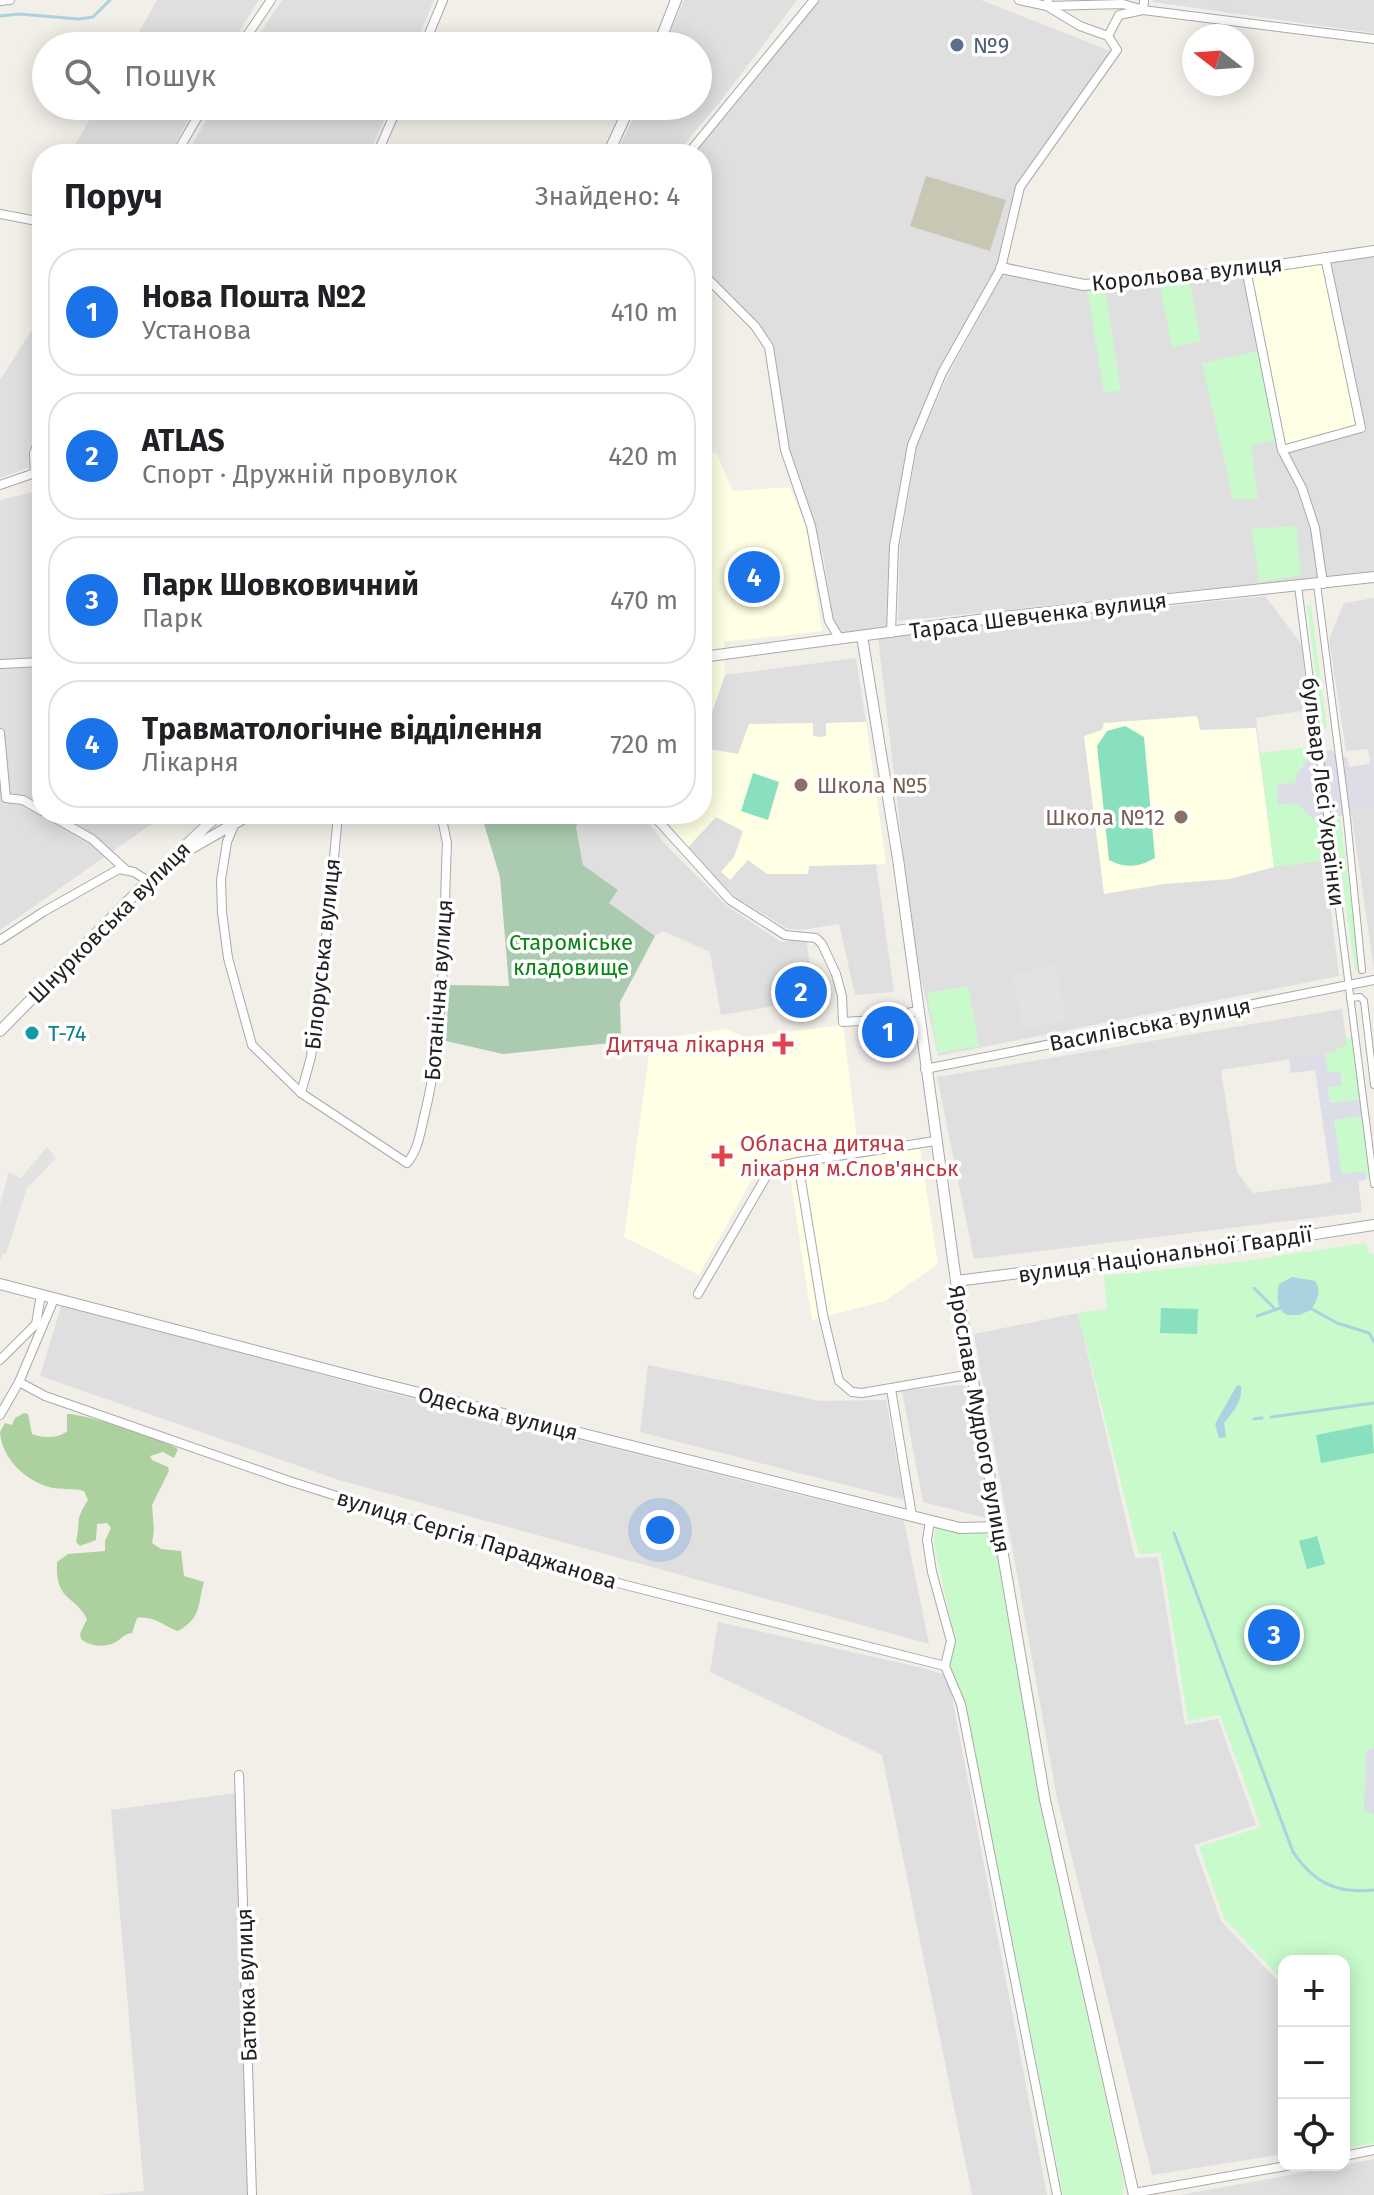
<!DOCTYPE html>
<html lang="uk">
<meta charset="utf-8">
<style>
:root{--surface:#fff;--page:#f6f6f6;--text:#202124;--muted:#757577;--line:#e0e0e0;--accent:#1a73e8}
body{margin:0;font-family:"Fira Sans",sans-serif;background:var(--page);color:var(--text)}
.controls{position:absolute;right:24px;bottom:24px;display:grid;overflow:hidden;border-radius:16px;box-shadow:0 4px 20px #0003}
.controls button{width:72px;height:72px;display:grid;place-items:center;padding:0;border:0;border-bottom:2px solid var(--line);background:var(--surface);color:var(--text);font:40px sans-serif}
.compass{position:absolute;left:1182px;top:24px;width:72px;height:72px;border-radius:50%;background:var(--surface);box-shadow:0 4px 20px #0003;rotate:287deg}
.you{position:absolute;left:660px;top:1530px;width:28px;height:28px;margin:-20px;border:6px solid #fff;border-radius:50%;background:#1a73e8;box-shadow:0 0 0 12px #1a73e833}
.badge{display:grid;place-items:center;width:52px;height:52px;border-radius:50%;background:var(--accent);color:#fff;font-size:26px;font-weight:700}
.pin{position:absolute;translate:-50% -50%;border:4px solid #fff;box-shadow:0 2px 8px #0006}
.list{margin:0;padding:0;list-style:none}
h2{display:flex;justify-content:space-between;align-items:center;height:104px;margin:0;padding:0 32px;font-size:34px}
h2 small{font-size:26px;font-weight:400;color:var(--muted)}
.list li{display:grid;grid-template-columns:52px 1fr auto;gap:24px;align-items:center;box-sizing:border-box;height:128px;margin:0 16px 16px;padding:0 16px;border:2px solid var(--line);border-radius:32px}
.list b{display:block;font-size:30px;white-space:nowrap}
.list p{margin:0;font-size:26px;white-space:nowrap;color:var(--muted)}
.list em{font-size:26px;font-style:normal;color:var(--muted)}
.icon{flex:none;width:44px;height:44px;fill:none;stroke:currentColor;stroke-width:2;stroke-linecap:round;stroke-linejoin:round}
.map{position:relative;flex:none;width:1374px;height:2195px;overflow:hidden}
.search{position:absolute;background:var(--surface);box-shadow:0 4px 20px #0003;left:32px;top:32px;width:680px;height:88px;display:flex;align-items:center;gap:20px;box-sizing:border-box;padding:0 28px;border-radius:44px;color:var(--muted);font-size:30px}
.panel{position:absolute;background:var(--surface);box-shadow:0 4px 20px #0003;left:32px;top:144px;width:680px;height:680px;border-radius:32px}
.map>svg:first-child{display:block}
.residential{fill:#e0dfdf}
.education{fill:#ffffe5}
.construction{fill:#c7c7b4}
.forest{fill:#add19e}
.cemetery{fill:#aacbaf}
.park{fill:#c8facc}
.pitch{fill:#88e0be}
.parking{fill:#e2e2e2}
.plaza{fill:#dddde8}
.water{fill:#aad3df}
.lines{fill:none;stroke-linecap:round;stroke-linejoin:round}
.stream{stroke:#aad3df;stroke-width:3}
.pedestrian-casing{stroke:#a9a9a9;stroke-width:8}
.minor-casing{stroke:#a9a9a9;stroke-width:10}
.tertiary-casing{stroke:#a9a9a9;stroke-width:12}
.pedestrian{stroke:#fff;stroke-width:6}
.minor{stroke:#fff;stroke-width:8}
.tertiary{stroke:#fff;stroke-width:10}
.service-dot{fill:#5c6f8a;stroke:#fff;stroke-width:3}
.education-dot{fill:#8d6e63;stroke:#fff;stroke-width:3}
.culture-dot{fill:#0f9aa8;stroke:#fff;stroke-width:3}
.health-dot{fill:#e0444e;stroke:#fff;stroke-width:3}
.labels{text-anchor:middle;stroke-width:7;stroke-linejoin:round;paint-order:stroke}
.service-label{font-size:22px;fill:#4e5e75;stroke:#fff;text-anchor:start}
.street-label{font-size:22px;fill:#222;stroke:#fff}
.education-label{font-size:22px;fill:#785e54;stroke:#fff;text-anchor:start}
.park-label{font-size:22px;fill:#0c8416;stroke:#fff}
.culture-label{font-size:22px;fill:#0d838f;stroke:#fff;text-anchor:start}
.health-label{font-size:22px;fill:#be3a42;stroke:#fff;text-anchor:end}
</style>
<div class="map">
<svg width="1374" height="2195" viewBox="0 0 1374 2195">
<rect width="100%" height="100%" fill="#f2efe9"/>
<g class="residential">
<polygon points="157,0 259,0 230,46 131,46"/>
<polygon points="282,0 434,0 415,46 251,46"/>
<polygon points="684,0 797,0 720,102 676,154 616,154 639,106 698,106 698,46 664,46"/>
<polygon points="818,0 981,0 1113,52 1019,185 996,268 940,370 909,444 888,628 843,634 833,619 823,555 789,447 773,345 758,324 702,269 702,154 691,154"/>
<polygon points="1153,0 1374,0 1374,33 1153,2"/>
<polygon points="97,106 196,106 169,154 84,154 74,147"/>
<polygon points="214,106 390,106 369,154 187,154"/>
<polygon points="1374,252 1374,572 898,621 900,546 917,446 947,377 1004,272 1078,287"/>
<polygon points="42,314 42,470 27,468 0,478 0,380"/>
<polygon points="42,490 42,814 166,814 0,930 0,500"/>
<polygon points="1265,596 1302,645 1308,710 1256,718 1274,866 1325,860 1339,976 938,1056 914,946 878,637"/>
<polygon points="1374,598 1374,761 1370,761 1368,749 1346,751 1329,639 1344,603"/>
<polygon points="856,658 866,722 826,723 826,736 819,737 813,737 813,724 739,754 702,748 702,741 725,675"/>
<polygon points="1374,807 1374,970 1351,810"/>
<polygon points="581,814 643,814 662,841 727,906 781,942 806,938 810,966 805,967 807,981 824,979 826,997 721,1015 710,952 663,931 655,936 609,903 618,890 583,865 576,827"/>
<polygon points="716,817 744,831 734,857 722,872 748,860 768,874 808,874 808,866 876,864 894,992 855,995 839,924 803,930 788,929 737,898 714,878 687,849"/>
<polygon points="1342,1009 1347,1046 1337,1052 1221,1070 1237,1172 1253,1193 1358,1179 1362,1212 974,1259 937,1077"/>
<polygon points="62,1303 374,1389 904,1521 929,1644 339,1480 40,1376"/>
<polygon points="1078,1313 1135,1558 1158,1557 1185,1725 1218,1719 1256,1825 1194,1845 1221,1921 1284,1987 1284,2154 1152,2175 1057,1798 974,1334"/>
<polygon points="648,1365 820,1401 886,1400 904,1500 640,1432"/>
<polygon points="968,1384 990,1519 923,1502 902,1391"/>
<polygon points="718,1622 923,1668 948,1676 1047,2195 972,2195 882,1755 710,1672"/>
<polygon points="236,1793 256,2195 99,2195 144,2191 111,1810"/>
<polygon points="1374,2159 1374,2195 1180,2195 1344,2165"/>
</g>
<g class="education">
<polygon points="1325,262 1358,426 1283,448 1248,274"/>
<polygon points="702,451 716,453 733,491 790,487 806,527 822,631 724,642 725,675 702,741"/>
<polygon points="1197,716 1200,730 1256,728 1274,867 1230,879 1164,884 1104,894 1084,736 1102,730 1104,723"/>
<polygon points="866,722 886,864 809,866 808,874 767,874 748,860 730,880 721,872 734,857 743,831 716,817 687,848 661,814 702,814 702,748 738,754 749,724 813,723 813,736 820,737 826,736 826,723"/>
<polygon points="843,1025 858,1147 760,1165 699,1275 624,1237 651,1040 726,1029 744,1037"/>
<polygon points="920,1149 938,1264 885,1301 812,1320 789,1170"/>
</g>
<polygon class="construction" points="926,176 1006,200 990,251 910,226"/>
<path class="forest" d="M24 1413 28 1414 32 1434C42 1438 58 1439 67 1431V1414C79 1412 166 1440 178 1449L174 1458 163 1452 150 1456 152 1460 168 1467 169 1471 152 1505 154 1531 152 1543 161 1549 181 1551 184 1576 204 1582C197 1607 202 1617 178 1631 163 1626 153 1615 137 1618L132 1633C123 1634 122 1639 114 1643 103 1648 90 1646 81 1639L80 1634 87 1619C74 1594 55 1602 57 1562L68 1554 105 1551V1541L111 1528 107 1523 97 1524 96 1540 80 1546 76 1542C81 1520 74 1522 88 1500L84 1491C73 1488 64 1490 53 1488 26 1482 2 1459 0 1432L5 1423 12 1425 15 1418Z"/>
<polygon class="cemetery" points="481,814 581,814 576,827 583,865 618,890 609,903 655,936 620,1002 621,1042 503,1054 446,1041 449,985 509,986 500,877"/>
<g class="park">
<polygon points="1189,279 1201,341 1172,347 1160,285"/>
<polygon points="1104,285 1121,390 1104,393 1087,288"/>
<polygon points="1259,351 1277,440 1251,445 1258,499 1233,499 1202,363"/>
<polygon points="1296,526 1301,575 1259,582 1252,529"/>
<polygon points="1311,605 1327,728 1323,729 1307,606"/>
<polygon points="1313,747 1313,756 1300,768 1296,783 1277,785 1278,804 1297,803 1311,817 1323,818 1328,860 1274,867 1260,753"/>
<polygon points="1340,818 1360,970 1355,971 1334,819"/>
<polygon points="968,986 979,1046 938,1053 927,993"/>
<polygon points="1355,1037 1363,1099 1330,1103 1328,1087 1342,1084 1340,1071 1328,1073 1325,1054 1336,1052 1336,1049 1346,1046 1345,1038"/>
<polygon points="1365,1116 1373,1177 1366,1178 1364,1171 1342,1174 1334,1120"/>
<polygon points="1366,1243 1369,1253 1374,1255 1374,2143 1344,2149 1344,1961 1284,1961 1284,1982 1224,1919 1199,1847 1261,1827 1220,1715 1188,1721 1161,1553 1139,1554 1078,1313 1107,1309 1104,1276 1245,1261"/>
<polygon points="936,1521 993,1535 997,1546 1044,1821 1120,2162 1124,2187 1122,2195 1063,2195 965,1703 951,1667 949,1659 955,1640 934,1545"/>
</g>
<g class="pitch">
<path d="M1125 726 1144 737 1155 858C1139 867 1126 869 1109 860L1097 746 1107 731Z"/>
<polygon points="753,773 779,782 768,820 741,811"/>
<polygon points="1161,1308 1198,1309 1197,1334 1160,1333"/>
<polygon points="1372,1424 1374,1453 1321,1463 1316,1435"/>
<polygon points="1317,1536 1325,1564 1307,1569 1299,1541"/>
</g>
<g class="parking">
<polygon points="1056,965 1067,1020 1023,1029 1012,974"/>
<polygon points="47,1147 56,1158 27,1188 6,1254 2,1254 0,1262 0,1205 9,1172 21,1178"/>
</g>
<g class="plaza">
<polygon points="1332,750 1337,758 1347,757 1349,767 1369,764 1370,761 1374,761 1374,807 1352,810 1352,815 1316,819 1311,817 1297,803 1278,805 1277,784 1295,783 1297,773 1314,752"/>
<polygon points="1325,1054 1328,1072 1340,1071 1342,1085 1328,1087 1330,1103 1363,1099 1365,1116 1334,1120 1342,1174 1365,1171 1366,1180 1332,1185 1315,1070 1291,1073 1289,1059"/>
<polygon points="1374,1748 1374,1814 1364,1810 1366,1751"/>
</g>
<g class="water">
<path d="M1292 1277 1315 1281C1322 1291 1317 1301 1311 1310L1299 1315H1287C1276 1309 1277 1296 1279 1284Z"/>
<path d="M1237 1385 1241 1386C1243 1401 1233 1412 1224 1423L1226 1437 1219 1438 1215 1424Z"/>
</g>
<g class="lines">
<g class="stream">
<polyline points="0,16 19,14 79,19 93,17 110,0"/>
<polyline points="1254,1288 1276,1310"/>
<polyline points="1310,1308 1337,1323 1369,1333 1374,1342"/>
<polyline points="1257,1316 1283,1307"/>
<polyline points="1271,1417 1374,1403"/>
<polyline points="1254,1419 1262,1418"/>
<path d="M1174 1533 1293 1852C1314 1883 1337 1894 1374 1890"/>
</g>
<g class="pedestrian-casing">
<g id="pedestrian">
<polyline points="1317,584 1347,819 1362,970"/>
<polyline points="1298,586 1374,1184"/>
<polyline points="1350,998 1360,997 1364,1001 1374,1085"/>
</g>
</g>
<g class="minor-casing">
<g id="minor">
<polyline points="1019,0 1047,6 1123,4 1143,10 1374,39"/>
<polyline points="1048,0 1047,6 1080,26 1108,36"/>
<polyline points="0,1 10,0"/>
<polyline points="240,46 271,0"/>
<polyline points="424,46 443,0"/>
<polyline points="176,154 204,106"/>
<polyline points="377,154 398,106"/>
<polyline points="688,154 814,0"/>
<polyline points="0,214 42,222"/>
<polyline points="1246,269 1282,450"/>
<polyline points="702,273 755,326 769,347 785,450 811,526 829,621 840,639"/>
<polyline points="35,473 34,453 42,434"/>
<polyline points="0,485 35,473 42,474"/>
<polyline points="1323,584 1315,528 1302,488 1282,450 1361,428 1325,257"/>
<polyline points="891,633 894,546 912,445 942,373 1001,268 1020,187 1117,50 1108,36 1119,15 1143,10 1144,0"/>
<polyline points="0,664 42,662"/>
<polyline points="0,733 6,798 23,800 42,811"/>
<polyline points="48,814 92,839 125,869"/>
<polyline points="652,814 730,900 785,935 816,938 822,944 836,974 842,996 843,1022 876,1020 917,1011"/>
<path d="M235 823 227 842 221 880 222 912 228 958 252 1045 301 1093 407 1163C418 1150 420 1134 424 1117 446 1029 443 934 447 843L441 814"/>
<polyline points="0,940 43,912 119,869 134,872 148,881"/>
<polyline points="925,1069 1374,980"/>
<polyline points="301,1093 311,1057 329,913 338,814"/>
<polyline points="935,1141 798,1162 823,1315 839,1381 852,1392 862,1393 972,1374"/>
<polyline points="698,1294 771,1168 798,1162"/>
<polyline points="0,1360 36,1324 41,1295"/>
<polyline points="19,1382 45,1396 289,1481 594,1577 945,1666"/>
<polyline points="891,1389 912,1516"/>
<polyline points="0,1415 19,1382 54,1299"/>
<polyline points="930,1520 927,1540 932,1572 951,1641 945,1666 961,1704 1057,2195"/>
<polyline points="239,1775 252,2195"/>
<polyline points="1344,2156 1374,2150"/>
<polyline points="1134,2193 1292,2165"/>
</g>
</g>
<g class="tertiary-casing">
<g id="tertiary">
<polyline points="658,46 676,0"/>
<polyline points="608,154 630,106"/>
<polyline points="1001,268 1084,285 1225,273 1374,251"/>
<polyline points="862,636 898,859 956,1281 1045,1800 1134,2195"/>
<polyline points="702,657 993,618 1374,577"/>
<polyline points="190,849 251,814"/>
<polyline points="0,1031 148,881 219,814"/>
<polyline points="956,1281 1244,1245 1374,1225"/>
<polyline points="0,1284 375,1382 960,1528 999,1527"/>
</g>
</g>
<use href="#pedestrian" class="pedestrian"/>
<use href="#minor" class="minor"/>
<use href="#tertiary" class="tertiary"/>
</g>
<circle class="service-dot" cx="957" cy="45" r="8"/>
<g class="education-dot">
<circle cx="801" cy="785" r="8"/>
<circle cx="1181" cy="817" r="8"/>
</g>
<circle class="culture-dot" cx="32" cy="1033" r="8"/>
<g class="health-dot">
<path d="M779 1032h8v8h8v8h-8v8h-8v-8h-8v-8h8z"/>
<path d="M718 1144h8v8h8v8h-8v8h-8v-8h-8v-8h8z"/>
</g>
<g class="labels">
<g class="service-label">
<text x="973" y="53">№9</text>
</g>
<g class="street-label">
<text transform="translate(1187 273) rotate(-6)" y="8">Корольова вулиця</text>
<text transform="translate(1038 615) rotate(-7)" y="8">Тараса Шевченка вулиця</text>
<text transform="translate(1324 792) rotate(83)" y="8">бульвар Лесі Українки</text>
<text transform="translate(109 922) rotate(-45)" y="8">Шнурковська вулиця</text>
<text transform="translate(322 954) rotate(-84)" y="8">Білоруська вулиця</text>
<text transform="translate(438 990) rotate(-86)" y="8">Ботанічна вулиця</text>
<text transform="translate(1150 1024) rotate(-11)" y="8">Василівська вулиця</text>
<text transform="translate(1165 1254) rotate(-8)" y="8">вулиця Національної Гвардії</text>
<text transform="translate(498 1413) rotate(14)" y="8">Одеська вулиця</text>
<text transform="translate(980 1419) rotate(80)" y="8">Ярослава Мудрого вулиця</text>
<text transform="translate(477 1539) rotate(17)" y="8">вулиця Сергія Параджанова</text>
<text transform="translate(246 1985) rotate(-92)" y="8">Батюка вулиця</text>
</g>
<g class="education-label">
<text x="817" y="793">Школа №5</text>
<text x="1165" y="825" text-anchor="end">Школа №12</text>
</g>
<g class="park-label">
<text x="571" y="950">Староміське<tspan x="571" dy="25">кладовище</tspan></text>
</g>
<g class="culture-label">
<text x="48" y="1041">Т-74</text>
</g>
<g class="health-label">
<text x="765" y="1052">Дитяча лікарня</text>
<text x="740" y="1151" text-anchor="start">Обласна дитяча<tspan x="740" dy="25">лікарня м.Слов'янськ</tspan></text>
</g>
</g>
</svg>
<div class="controls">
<button>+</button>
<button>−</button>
<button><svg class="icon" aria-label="locate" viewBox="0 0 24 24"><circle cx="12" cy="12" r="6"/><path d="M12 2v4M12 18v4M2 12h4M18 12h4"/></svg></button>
</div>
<svg class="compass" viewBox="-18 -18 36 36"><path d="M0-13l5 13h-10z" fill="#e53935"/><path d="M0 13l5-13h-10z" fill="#757577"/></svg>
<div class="you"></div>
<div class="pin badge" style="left:888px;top:1032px">1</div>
<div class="pin badge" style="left:801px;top:992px">2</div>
<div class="pin badge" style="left:1274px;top:1635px">3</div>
<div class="pin badge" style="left:754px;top:577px">4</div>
<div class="search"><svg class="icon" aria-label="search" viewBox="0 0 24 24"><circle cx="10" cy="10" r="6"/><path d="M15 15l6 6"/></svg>Пошук</div>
<section class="panel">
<h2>Поруч<small>Знайдено: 4</small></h2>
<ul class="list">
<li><span class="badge">1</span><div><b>Нова Пошта №2</b><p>Установа</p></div><em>410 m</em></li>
<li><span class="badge">2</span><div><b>ATLAS</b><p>Спорт · Дружній провулок</p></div><em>420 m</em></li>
<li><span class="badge">3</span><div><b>Парк Шовковичний</b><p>Парк</p></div><em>470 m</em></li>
<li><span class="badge">4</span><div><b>Травматологічне відділення</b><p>Лікарня</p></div><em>720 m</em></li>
</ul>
</section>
</div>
